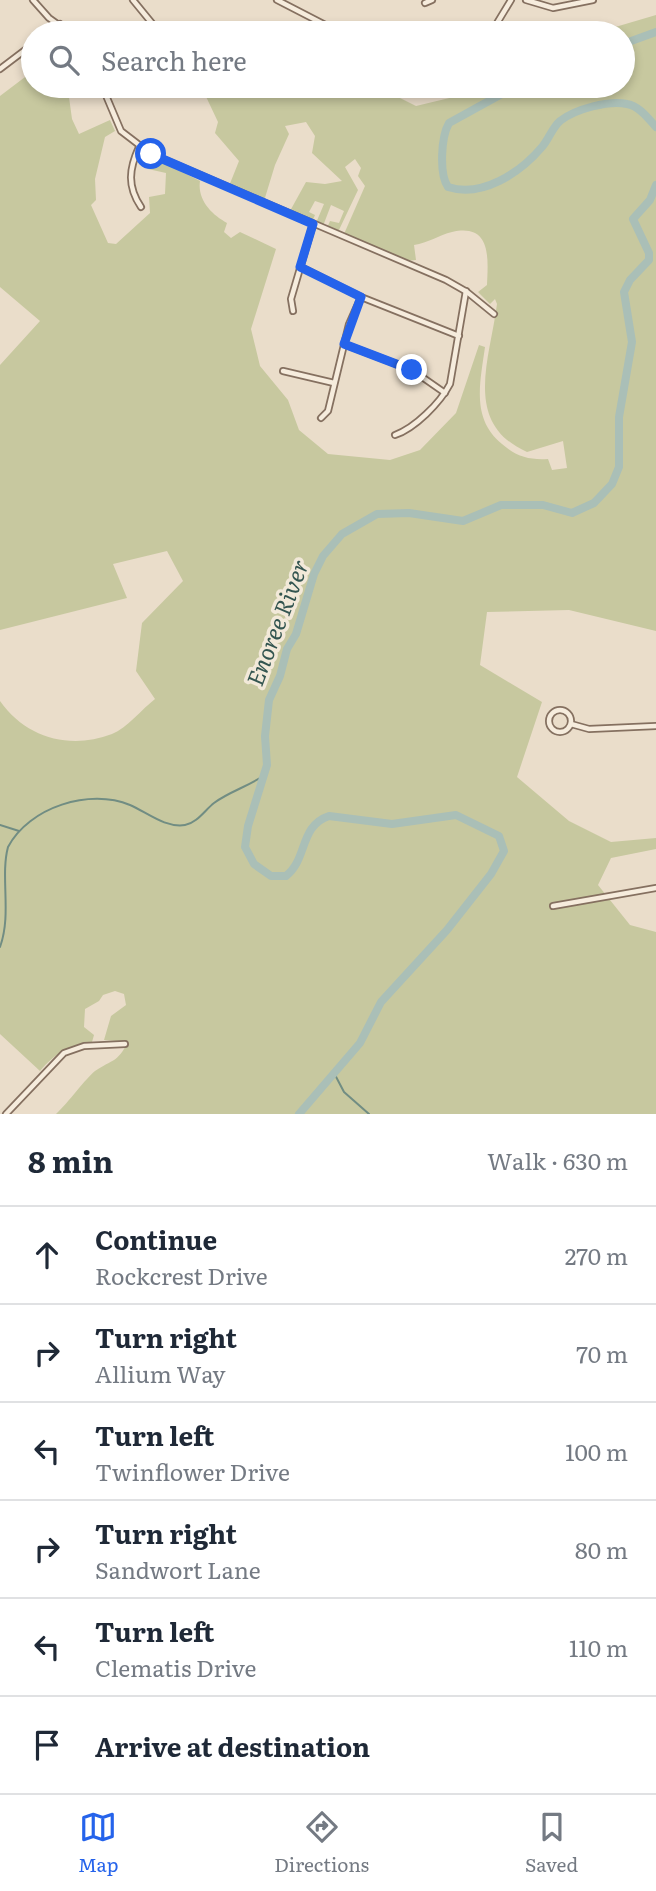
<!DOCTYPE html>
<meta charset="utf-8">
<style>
:root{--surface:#fff;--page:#f2f2f3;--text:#1f2937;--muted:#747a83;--line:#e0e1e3;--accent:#2563eb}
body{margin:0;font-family:Literata,serif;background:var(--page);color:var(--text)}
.stop{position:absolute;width:21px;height:21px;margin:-16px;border:5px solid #2563eb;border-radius:50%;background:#fff}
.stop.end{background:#2563eb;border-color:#fff;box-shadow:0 2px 7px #0008}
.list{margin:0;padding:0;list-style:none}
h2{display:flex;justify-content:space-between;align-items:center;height:91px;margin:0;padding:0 28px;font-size:30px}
h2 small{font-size:23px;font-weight:400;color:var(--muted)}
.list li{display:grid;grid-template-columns:46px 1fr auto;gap:21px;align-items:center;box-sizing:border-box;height:98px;padding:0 28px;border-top:2px solid var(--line)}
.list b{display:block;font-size:26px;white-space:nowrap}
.list p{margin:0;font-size:23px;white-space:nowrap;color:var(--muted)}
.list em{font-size:23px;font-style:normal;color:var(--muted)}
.icon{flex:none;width:38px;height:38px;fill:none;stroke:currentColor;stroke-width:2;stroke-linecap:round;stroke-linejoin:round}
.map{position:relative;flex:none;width:656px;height:1114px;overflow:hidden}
.search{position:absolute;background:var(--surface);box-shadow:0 4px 10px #0003;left:21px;right:21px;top:21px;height:77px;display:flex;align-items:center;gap:18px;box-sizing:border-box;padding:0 24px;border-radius:38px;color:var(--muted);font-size:26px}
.sheet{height:679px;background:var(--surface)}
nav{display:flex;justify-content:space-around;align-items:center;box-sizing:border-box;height:98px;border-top:2px solid var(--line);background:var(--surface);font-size:19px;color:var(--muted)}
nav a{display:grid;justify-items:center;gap:4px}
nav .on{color:var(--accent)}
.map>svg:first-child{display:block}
.green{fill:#c7c89f}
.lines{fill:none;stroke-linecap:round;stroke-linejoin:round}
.stream{stroke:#718d83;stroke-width:2}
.river{stroke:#aabfb7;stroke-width:8}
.minor-casing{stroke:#857060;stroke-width:8}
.minor{stroke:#f6ecdd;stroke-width:4.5}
.route{stroke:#2563eb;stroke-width:9}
.labels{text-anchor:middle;stroke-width:7;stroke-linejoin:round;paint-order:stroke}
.water-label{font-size:23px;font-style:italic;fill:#335550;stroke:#f2e9d9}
</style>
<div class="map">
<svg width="656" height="1114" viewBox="0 0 656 1114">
<rect width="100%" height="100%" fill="#eaddca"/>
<path class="green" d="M656 15V631L569 610 487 612 480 665 542 702 517 777 569 821 611 842 656 838V849L611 858 598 885 630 925 656 932V1114H56C68 1103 86 1078 95 1071 113 1059 117 1063 128 1042L104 1040 111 1016 126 1005 124 994 115 991 103 995 99 1001 85 1009 84 1027 94 1035 92 1042C69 1046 55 1053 40 1071L0 1034V701C26 738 70 750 112 734 127 728 142 709 155 699L136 671 142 623 183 581 167 551 113 564 127 598 0 630V365L40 321 0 287V96L33 71V86H77L68 90 72 119 79 134 110 120 115 131 105 137 95 179 96 200 91 205 108 243 116 244 150 213 149 197 165 194 166 173 148 169 143 154H147L200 181C197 200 212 215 227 223L224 232 231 238 240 232 276 249 251 329 260 366 288 400 299 430 328 454 390 460 420 450 456 413 479 345 485 347C480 383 471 419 502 444 517 457 529 460 548 459L552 470 567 468 563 441 527 452C462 423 490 359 497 304L495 299 490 304 478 292 487 285C488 259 492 223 452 232 439 235 428 243 414 245L416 260 406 261 344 234 365 186 358 176 361 168 355 159 345 167 358 190 338 232 327 228 330 221 339 223 344 211 331 205 323 226 316 223 324 204 315 201 309 212 315 215 312 222 290 211 306 182 325 184 342 181 312 153 315 136 306 122 285 126 289 134 275 165 264 201 229 186 239 161 215 133 218 122 201 86H376L416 106 466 94 479 86H623V33H595Z"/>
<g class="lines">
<g class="stream">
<polyline points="0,825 19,831"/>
<path d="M0 947C12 914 0 877 8 847 29 807 90 788 130 805 148 813 165 828 185 825 197 823 205 810 214 803 230 791 250 786 266 774"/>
<polyline points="333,1071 344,1092 369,1114"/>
</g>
<g class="river">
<polyline points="623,44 656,32"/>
<path d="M516 86 449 123C441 137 439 174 448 187 482 198 520 173 542 147 549 139 552 128 560 121 575 109 609 100 627 104 639 106 648 118 656 127"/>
<path d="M299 1114 360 1043 381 1002 447 930 491 874 504 851 499 836 456 815 392 824 329 816C299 826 308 859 286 876H271L254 864 245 847 248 826 267 765 265 736 269 700 280 676 287 649 296 634 314 574 323 556 342 534 377 514 409 513 463 521 501 505H543L572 513 594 503 612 484 619 467V417L632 342 624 292 630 280 649 260V253L633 219 650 200 656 185"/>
</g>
<g class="minor-casing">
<g id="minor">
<polyline points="33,0 49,18 70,33"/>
<polyline points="133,0 160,33"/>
<polyline points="277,0 341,33"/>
<polyline points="526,0 553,8 593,0"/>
<polyline points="425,3 432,0"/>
<polyline points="48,33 60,24"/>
<polyline points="491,33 511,0"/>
<polyline points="0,69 33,44"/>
<polyline points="102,86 121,131 151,154 446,280 467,292 494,314"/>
<path d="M139 147C129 169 127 186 141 207"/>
<polyline points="301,267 361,297 459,336"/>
<polyline points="293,311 291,299 313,224"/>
<polyline points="344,344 412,370 445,393"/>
<polyline points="283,371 334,383"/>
<polyline points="321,418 328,411 349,324 361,297"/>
<path d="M395 435C415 428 440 403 450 384L466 291"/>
<circle cx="560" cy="721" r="11"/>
<polyline points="571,724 589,729 656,726"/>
<polyline points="553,906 656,888"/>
<polyline points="6,1114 64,1053 84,1046 125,1044"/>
</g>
</g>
<use href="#minor" class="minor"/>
</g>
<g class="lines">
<polyline class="route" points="151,154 313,224 300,267 361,297 344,344 412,370"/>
</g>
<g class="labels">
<g class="water-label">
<text transform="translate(278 623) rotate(-69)" y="8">Enoree River</text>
</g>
</g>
</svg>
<div class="stop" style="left:151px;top:154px"></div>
<div class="stop end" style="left:412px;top:370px"></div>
<div class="search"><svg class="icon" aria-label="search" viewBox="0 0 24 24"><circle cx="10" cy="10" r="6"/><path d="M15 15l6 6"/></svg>Search here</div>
</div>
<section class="sheet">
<h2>8 min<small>Walk · 630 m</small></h2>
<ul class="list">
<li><svg class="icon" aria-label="ahead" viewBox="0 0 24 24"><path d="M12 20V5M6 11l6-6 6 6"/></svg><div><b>Continue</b><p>Rockcrest Drive</p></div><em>270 m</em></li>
<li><svg class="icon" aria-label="right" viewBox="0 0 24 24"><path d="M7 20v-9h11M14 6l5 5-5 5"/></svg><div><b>Turn right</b><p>Allium Way</p></div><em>70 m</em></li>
<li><svg class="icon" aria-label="left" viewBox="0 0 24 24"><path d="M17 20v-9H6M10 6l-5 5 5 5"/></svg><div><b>Turn left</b><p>Twinflower Drive</p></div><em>100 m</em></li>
<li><svg class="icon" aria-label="right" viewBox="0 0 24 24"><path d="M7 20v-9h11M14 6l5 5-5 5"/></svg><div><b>Turn right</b><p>Sandwort Lane</p></div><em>80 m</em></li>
<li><svg class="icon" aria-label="left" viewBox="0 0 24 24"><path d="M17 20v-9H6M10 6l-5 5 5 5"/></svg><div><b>Turn left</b><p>Clematis Drive</p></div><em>110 m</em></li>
<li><svg class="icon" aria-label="arrive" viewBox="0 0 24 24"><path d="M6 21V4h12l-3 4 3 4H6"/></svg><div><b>Arrive at destination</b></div></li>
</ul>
</section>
<nav>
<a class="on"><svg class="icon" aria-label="map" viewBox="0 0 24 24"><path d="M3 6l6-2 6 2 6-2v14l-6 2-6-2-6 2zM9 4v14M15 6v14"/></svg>Map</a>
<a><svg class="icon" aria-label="directions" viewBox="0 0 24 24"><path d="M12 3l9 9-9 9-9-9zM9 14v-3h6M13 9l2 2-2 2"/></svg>Directions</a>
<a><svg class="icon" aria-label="saved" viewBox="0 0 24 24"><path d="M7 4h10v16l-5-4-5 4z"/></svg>Saved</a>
</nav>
